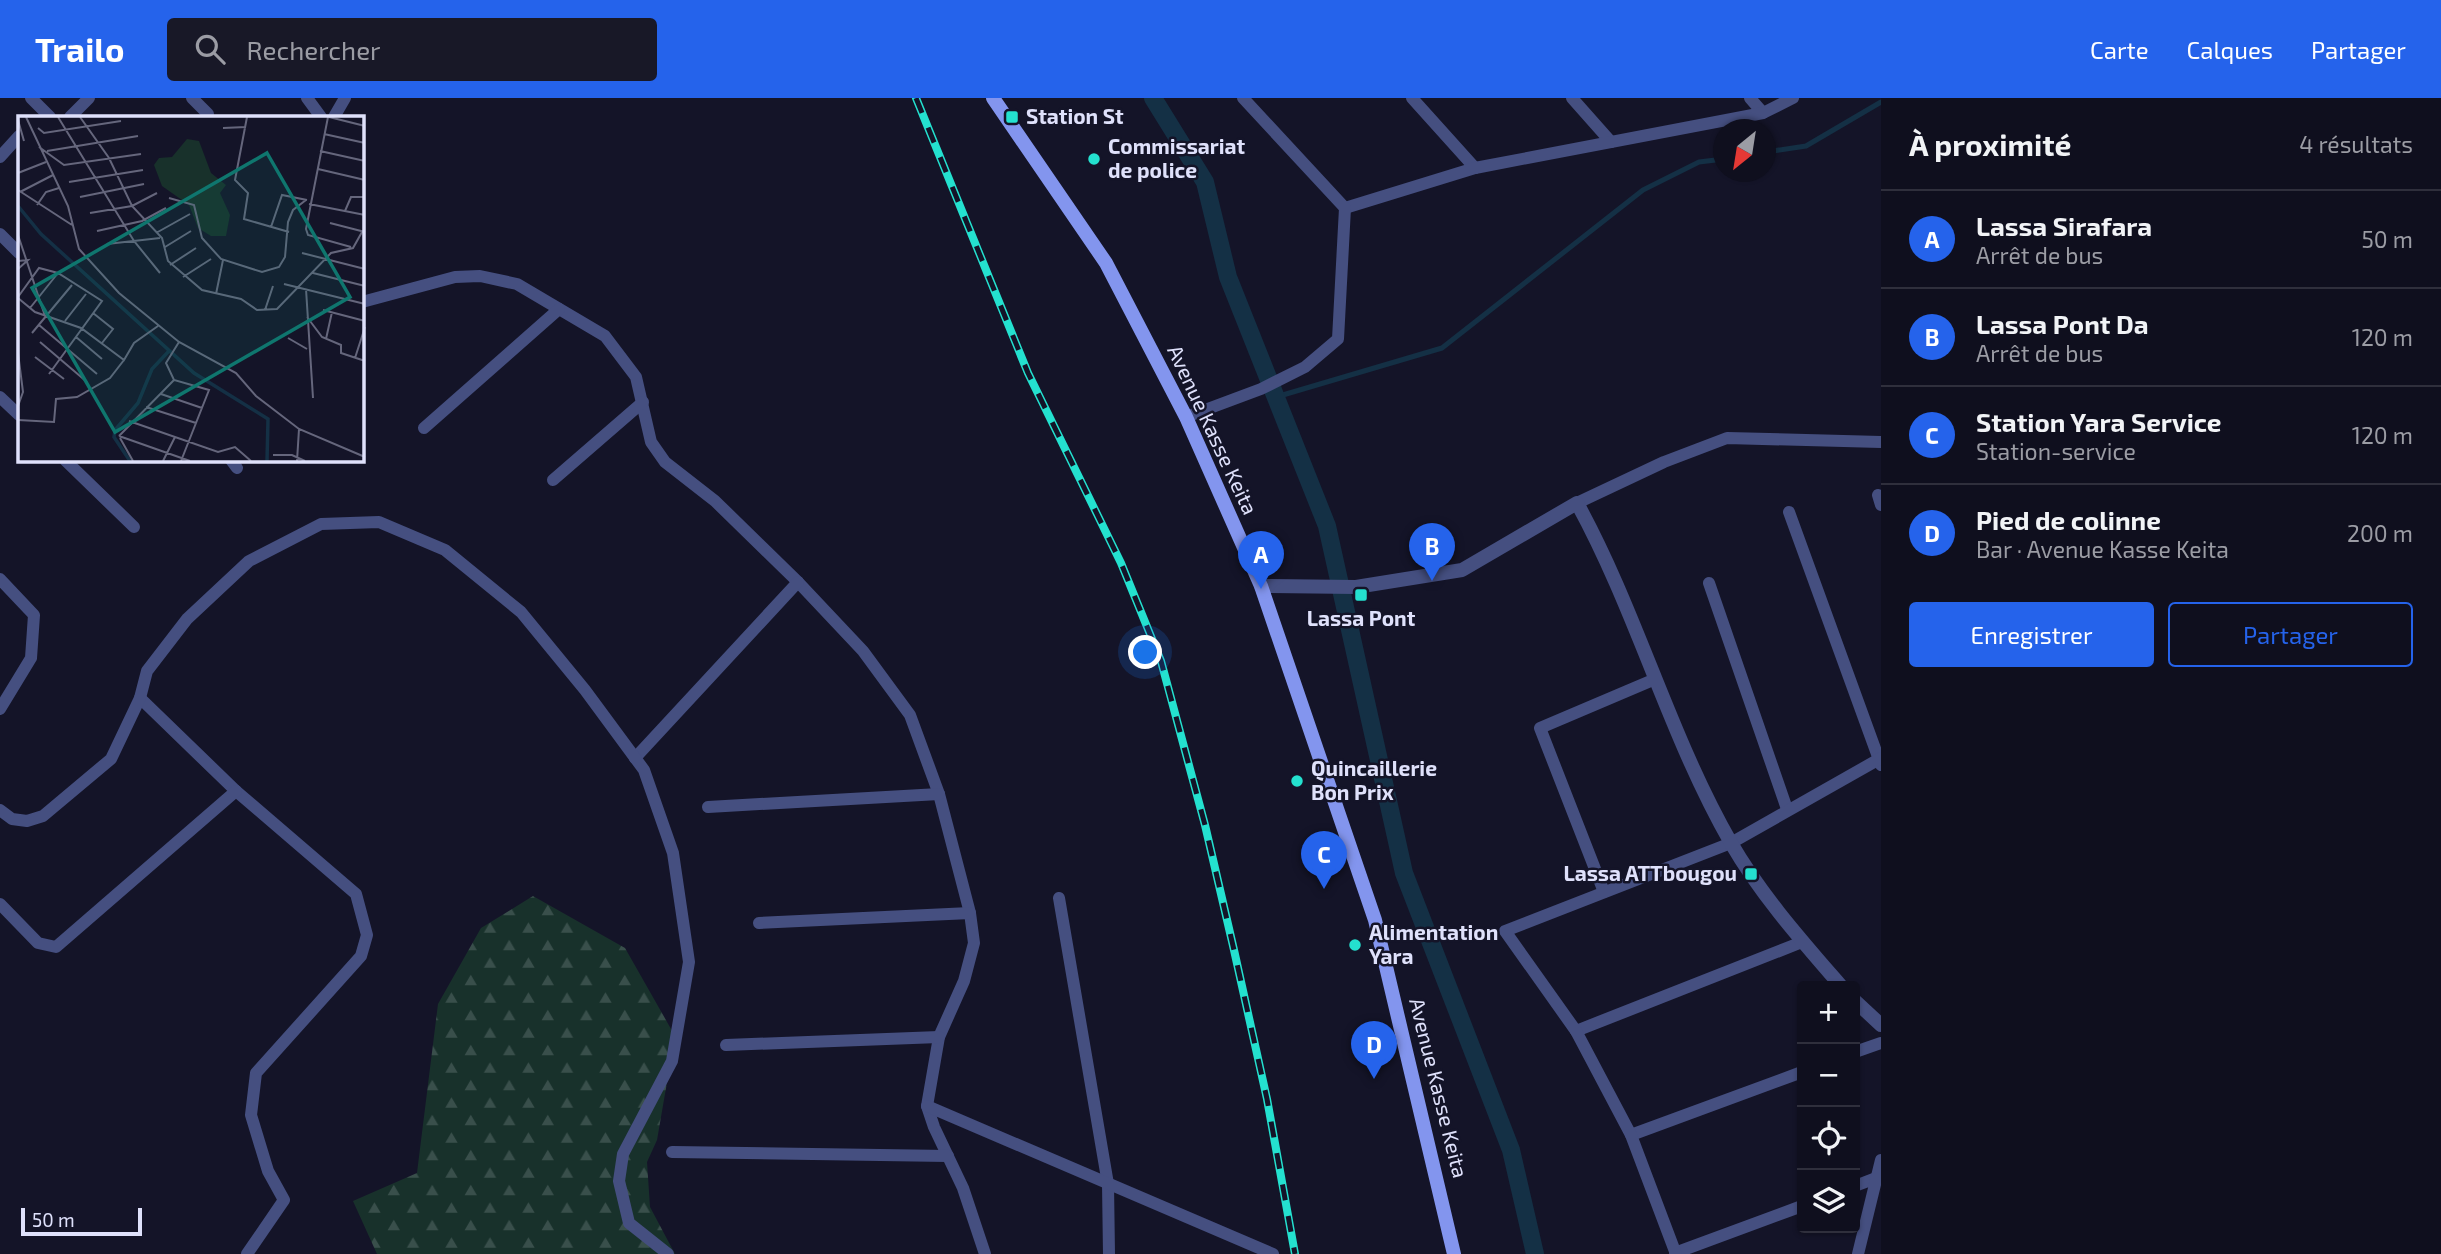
<!DOCTYPE html>
<html lang="fr">
<meta charset="utf-8">
<style>
:root{--surface:#0f0f1e;--page:#181827;--text:#f1f3f6;--muted:#9b9ca4;--line:#2f2f3c;--accent:#2563eb}
body{margin:0;font-family:"Exo 2",sans-serif;background:var(--page);color:var(--text)}
.controls{position:absolute;right:21px;bottom:21px;display:grid;overflow:hidden;border-radius:7px;box-shadow:0 2px 5px #0004}
.controls button{width:63px;height:63px;display:grid;place-items:center;padding:0;border:0;border-bottom:2px solid var(--line);background:var(--surface);color:var(--text);font:35px sans-serif}
.compass{position:absolute;left:1713px;top:21px;width:63px;height:63px;border-radius:50%;background:var(--surface);box-shadow:0 2px 5px #0004;rotate:210deg}
.scale{position:absolute;left:21px;bottom:18px;width:121px;box-sizing:border-box;padding-left:7px;border:4px solid #dfe1fb;border-top:0;font-size:19px;line-height:24px;white-space:nowrap;color:#dfe1fb;-webkit-text-stroke:5px #141428;paint-order:stroke}
.you{position:absolute;left:1146px;top:555px;width:24px;height:24px;margin:-18px;border:5px solid #fff;border-radius:50%;background:#1a73e8;box-shadow:0 0 0 10px #1a73e833}
.badge{display:grid;place-items:center;width:46px;height:46px;border-radius:50%;background:var(--accent);color:#fff;font-size:23px;font-weight:700}
.pin{position:absolute;translate:-50% -58px;filter:drop-shadow(0 2px 4px #0008)}
.pin::after{content:'';position:absolute;top:37px;width:24px;height:21px;background:inherit;clip-path:polygon(0 0,100% 0,50% 100%)}
.list{margin:0;padding:0;list-style:none}
h2{display:flex;justify-content:space-between;align-items:center;height:91px;margin:0;padding:0 28px;font-size:30px}
h2 small{font-size:23px;font-weight:400;color:var(--muted)}
.list li{display:grid;grid-template-columns:46px 1fr auto;gap:21px;align-items:center;box-sizing:border-box;height:98px;padding:0 28px;border-top:2px solid var(--line)}
.list b{display:block;font-size:26px;white-space:nowrap}
.list p{margin:0;font-size:23px;white-space:nowrap;color:var(--muted)}
.list em{font-size:23px;font-style:normal;color:var(--muted)}
.actions{display:flex;gap:14px;padding:21px 28px}
.actions a{flex:1;padding:16px 0;border:2px solid var(--accent);border-radius:7px;text-align:center;font-size:24px;color:var(--accent)}
.actions .main{background:var(--accent);color:#fff}
.icon{flex:none;width:38px;height:38px;fill:none;stroke:currentColor;stroke-width:2;stroke-linecap:round;stroke-linejoin:round}
.map{position:relative;flex:none;width:1881px;height:1156px;overflow:hidden}
header{display:flex;align-items:center;gap:42px;box-sizing:border-box;height:98px;padding:0 35px;background:var(--accent);color:#fff}
header strong{font-size:33px}
nav{display:flex;gap:38px;margin-inline-start:auto;font-size:24px}
.search{width:490px;height:63px;background:var(--page);display:flex;align-items:center;gap:18px;box-sizing:border-box;padding:0 24px;border-radius:7px;color:var(--muted);font-size:26px}
main{display:flex}
aside{flex:1;background:var(--surface)}
.map>svg:first-child{display:block}
.forest{fill:url(#forest-firs)}
.lines{fill:none;stroke-linecap:round;stroke-linejoin:round}
.stream{stroke:#143045;stroke-width:5}
.canal{stroke:#143045;stroke-width:18}
.minor{stroke:#454f80;stroke-width:12}
.tertiary{stroke:#454f80;stroke-width:14}
.secondary{stroke:#8395ee;stroke-width:14}
.rail-casing{stroke:#24e1cf;stroke-width:8}
.rail{stroke:#141428;stroke-width:5;stroke-dasharray:16;stroke-linecap:butt}
.poi-dot{fill:#24e1cf;stroke:#141428;stroke-width:2.5}
.labels{text-anchor:middle;stroke-width:5;stroke-linejoin:round;paint-order:stroke}
.poi-label{font-size:21px;font-weight:bold;fill:#dfe1fb;stroke:#141428;text-anchor:start}
.street-label{font-size:21px;fill:#dfe1fb;stroke:#141428}
.inset-river{fill:none;stroke:#143045;stroke-width:3.5}
.inset-road{fill:none;stroke:#65667c;stroke-width:2}
.view{fill:#0f766e;fill-opacity:0.15;stroke:#0f766e;stroke-width:3.5}
.inset-edge{fill:none;stroke:#dfe1fb;stroke-width:3.5}
</style>
<header>
<strong>Trailo</strong>
<div class="search"><svg class="icon" aria-label="search" viewBox="0 0 24 24"><circle cx="10" cy="10" r="6"/><path d="M15 15l6 6"/></svg>Rechercher</div>
<nav><a>Carte</a><a>Calques</a><a>Partager</a></nav>
</header>
<main>
<div class="map">
<svg width="1881" height="1156" viewBox="0 0 1881 1156">
<defs>
<pattern id="forest-firs" width="22" height="20" patternUnits="userSpaceOnUse" patternTransform="scale(1.75)"><rect width="22" height="20" fill="#18312b"/><path d="M5 1l3.5 6h-7zM16 11l3.5 6h-7z" fill="#394f4b"/></pattern>
</defs>
<rect width="100%" height="100%" fill="#141428"/>
<polygon class="forest" points="533,798 625,850 675,938 657,1042 647,1064 650,1109 675,1156 377,1156 353,1103 417,1075 438,906 481,830"/>
<g class="lines">
<g class="stream">
<polyline points="1766,54 1806,48 1881,4"/>
<polyline points="1276,299 1442,250 1643,92 1699,64 1724,61"/>
</g>
<polyline class="canal" points="1153,0 1205,84 1228,179 1327,428 1404,775 1511,1052 1535,1156"/>
<g class="minor">
<polyline points="31,0 50,19"/>
<polyline points="192,0 208,16"/>
<polyline points="307,0 321,19"/>
<polyline points="1412,0 1475,70"/>
<polyline points="1572,0 1611,44"/>
<polyline points="1750,0 1763,15"/>
<polyline points="70,19 89,0"/>
<polyline points="334,19 345,0"/>
<polyline points="0,59 19,38"/>
<polyline points="1345,110 1475,70 1763,15 1793,0"/>
<polyline points="0,136 19,155"/>
<polyline points="362,204 455,179 480,178 517,186 605,238 636,279 651,344 665,364 715,403 798,484 863,553 910,617 939,696 970,815 974,845 964,883 939,939 927,1008 934,1029 963,1090 985,1156"/>
<polyline points="0,299 19,317"/>
<polyline points="1186,319 1261,291 1305,269 1338,241 1345,110 1243,0"/>
<polyline points="424,330 559,211"/>
<polyline points="65,362 134,429"/>
<polyline points="231,362 237,370"/>
<polyline points="553,382 643,304"/>
<polyline points="1878,397 1881,407"/>
<polyline points="1577,405 1664,364 1727,340 1881,344"/>
<polyline points="1789,414 1881,667"/>
<polyline points="0,481 34,517 31,560 0,611"/>
<polyline points="1709,485 1787,711"/>
<polyline points="140,600 236,693 356,796 367,837 361,858 256,975 251,1017 268,1073 284,1102 247,1156"/>
<polyline points="635,660 798,484"/>
<polyline points="708,709 939,696"/>
<polyline points="0,712 12,721 27,723 43,718 111,661 140,600 147,573 187,521 249,463 321,426 379,424 445,452 521,514 585,592 644,672 673,755 689,864 672,963 623,1056 619,1083 629,1125 668,1156"/>
<polyline points="1604,794 1540,630 1653,582"/>
<polyline points="1059,800 1108,1086 1109,1156"/>
<polyline points="0,806 38,845 56,849 236,693"/>
<polyline points="759,825 970,815"/>
<polyline points="1576,933 1802,844"/>
<polyline points="726,947 939,939"/>
<polyline points="1855,954 1881,945"/>
<polyline points="927,1008 1273,1156"/>
<polyline points="1631,1037 1802,974"/>
<polyline points="672,1054 948,1058"/>
<polyline points="1855,1088 1881,1078"/>
<polyline points="1675,1155 1802,1108"/>
<polyline points="1676,1156 1631,1037 1576,933 1505,833 1731,745 1881,660"/>
<polyline points="1858,1156 1881,1062"/>
</g>
<g class="tertiary">
<path d="M1261 488 1356 489 1462 472 1577 405C1637 514 1669 637 1731 745 1761 797 1802 843 1841 888"/>
<polyline points="1855,903 1881,927"/>
</g>
<polyline class="secondary" points="993,0 1106,165 1186,319 1261,488 1375,822 1454,1156"/>
<g class="rail-casing">
<polyline id="rail" points="916,0 1028,275 1121,465 1161,563 1205,727 1234,852 1267,1001 1295,1156"/>
</g>
<use href="#rail" class="rail"/>
</g>
<g class="poi-dot">
<rect x="1005" y="12" width="14" height="14" rx="3.5"/>
<circle cx="1094" cy="61" r="7"/>
<rect x="1354" y="490" width="14" height="14" rx="3.5"/>
<circle cx="1297" cy="683" r="7"/>
<rect x="1744" y="769" width="14" height="14" rx="3.5"/>
<circle cx="1355" cy="847" r="7"/>
</g>
<g class="labels">
<g class="poi-label">
<text x="1026" y="26">Station St</text>
<text x="1108" y="56">Commissariat<tspan x="1108" dy="24">de police</tspan></text>
<text x="1361" y="528" text-anchor="middle">Lassa Pont</text>
<text x="1311" y="678">Quincaillerie<tspan x="1311" dy="24">Bon Prix</tspan></text>
<text x="1737" y="783" text-anchor="end">Lassa ATTbougou</text>
<text x="1369" y="842">Alimentation<tspan x="1369" dy="24">Yara</tspan></text>
</g>
<g class="street-label">
<text transform="translate(1212 332) rotate(65)" y="7">Avenue Kasse Keita</text>
<text transform="translate(1438 990) rotate(76)" y="7">Avenue Kasse Keita</text>
</g>
</g>
<g transform="translate(18 18)">
<rect width="346" height="346" fill="#141428"/>
<path d="M169 23 181 25 193 57 208 69 202 77 212 99 208 120H193L180 112 171 89 144 70 136 49 141 42 154 41Z" fill="#18312b"/>
<path class="inset-river" d="M0 90 23 118 176 257 250 303 249 345M112 345 96 321 97 314 120 287 134 253 151 235"/>
<path class="inset-road" d="M8 1 50 90 61 133 101 177 161 226 218 257 238 280 281 313 347 341M40 1 116 125 142 157M62 1 91 42 114 90 144 122 150 145 184 174 223 183 239 194 259 193 313 137 335 132 344 116M229 1 217 64 230 77 226 103 271 116M310 1 288 113 290 119 333 131M311 1 347 10M0 4 6 25M20 12 26 17 103 5M205 12 228 11M306 18 347 27M21 31 46 49 123 38M29 35 120 20M302 35 347 45M300 53 347 64M0 57 28 46M51 66 125 54M0 74 54 109M2 76 35 59M62 81 126 68M151 82 176 89 184 122 203 143 244 156 261 151 267 141 270 106 275 94 288 84M291 88 347 99M19 89 28 76 41 72M327 95 333 81H347M72 97 114 90 139 77M312 107 347 116M253 111 264 79 289 84M79 115 124 105 148 92M138 117 172 98M0 119 27 200M89 128 142 122M147 131 173 115M284 137 347 153M0 145 10 144 0 153M152 149 178 132M295 157 347 170M165 161 193 143M266 168 347 188M288 173 295 282M198 178 205 144M0 181 21 152 40 157 84 185 31 258M0 182 17 196 63 212 106 244 116 227 140 210M12 192 40 157M247 194 255 170M305 194 347 205M75 197 95 213 84 227M289 201 304 221 323 229V237L347 245M47 205 68 178M21 209 79 258M14 217 54 169M58 221 84 243M270 222 289 233M308 223 314 196M22 226 69 266M161 226 148 247 156 264 191 274 163 345M0 237 5 276 0 290M17 241 46 263M337 242 347 211M143 278 184 292M128 291 178 307M0 304 36 306 38 283 59 281 92 262 106 244M111 305 200 336 217 331 233 345M101 320 156 264M101 320 172 345M102 322 115 345M255 339H274L287 345M145 345 157 321M279 345 281 313"/>
<path class="view" d="M249 37 332 181 97 316 14 172Z"/>
<rect width="346" height="346" class="inset-edge"/>
</g>
</svg>
<div class="controls">
<button>+</button>
<button>−</button>
<button><svg class="icon" aria-label="locate" viewBox="0 0 24 24"><circle cx="12" cy="12" r="6"/><path d="M12 2v4M12 18v4M2 12h4M18 12h4"/></svg></button>
<button><svg class="icon" aria-label="layers" viewBox="0 0 24 24"><path d="M12 4l9 5-9 5-9-5zM3 14l9 5 9-5"/></svg></button>
</div>
<svg class="compass" viewBox="-18 -18 36 36"><path d="M0-13l5 13h-10z" fill="#e53935"/><path d="M0 13l5-13h-10z" fill="#9b9ca4"/></svg>
<div class="scale">50 m</div>
<div class="you"></div>
<div class="pin badge" style="left:1261px;top:491px">A</div>
<div class="pin badge" style="left:1432px;top:483px">B</div>
<div class="pin badge" style="left:1324px;top:791px">C</div>
<div class="pin badge" style="left:1374px;top:981px">D</div>
</div>
<aside>
<h2>À proximité<small>4 résultats</small></h2>
<ul class="list">
<li><span class="badge">A</span><div><b>Lassa Sirafara</b><p>Arrêt de bus</p></div><em>50 m</em></li>
<li><span class="badge">B</span><div><b>Lassa Pont Da</b><p>Arrêt de bus</p></div><em>120 m</em></li>
<li><span class="badge">C</span><div><b>Station Yara Service</b><p>Station-service</p></div><em>120 m</em></li>
<li><span class="badge">D</span><div><b>Pied de colinne</b><p>Bar · Avenue Kasse Keita</p></div><em>200 m</em></li>
</ul>
<div class="actions"><a class="main">Enregistrer</a><a>Partager</a></div>
</aside>
</main>
